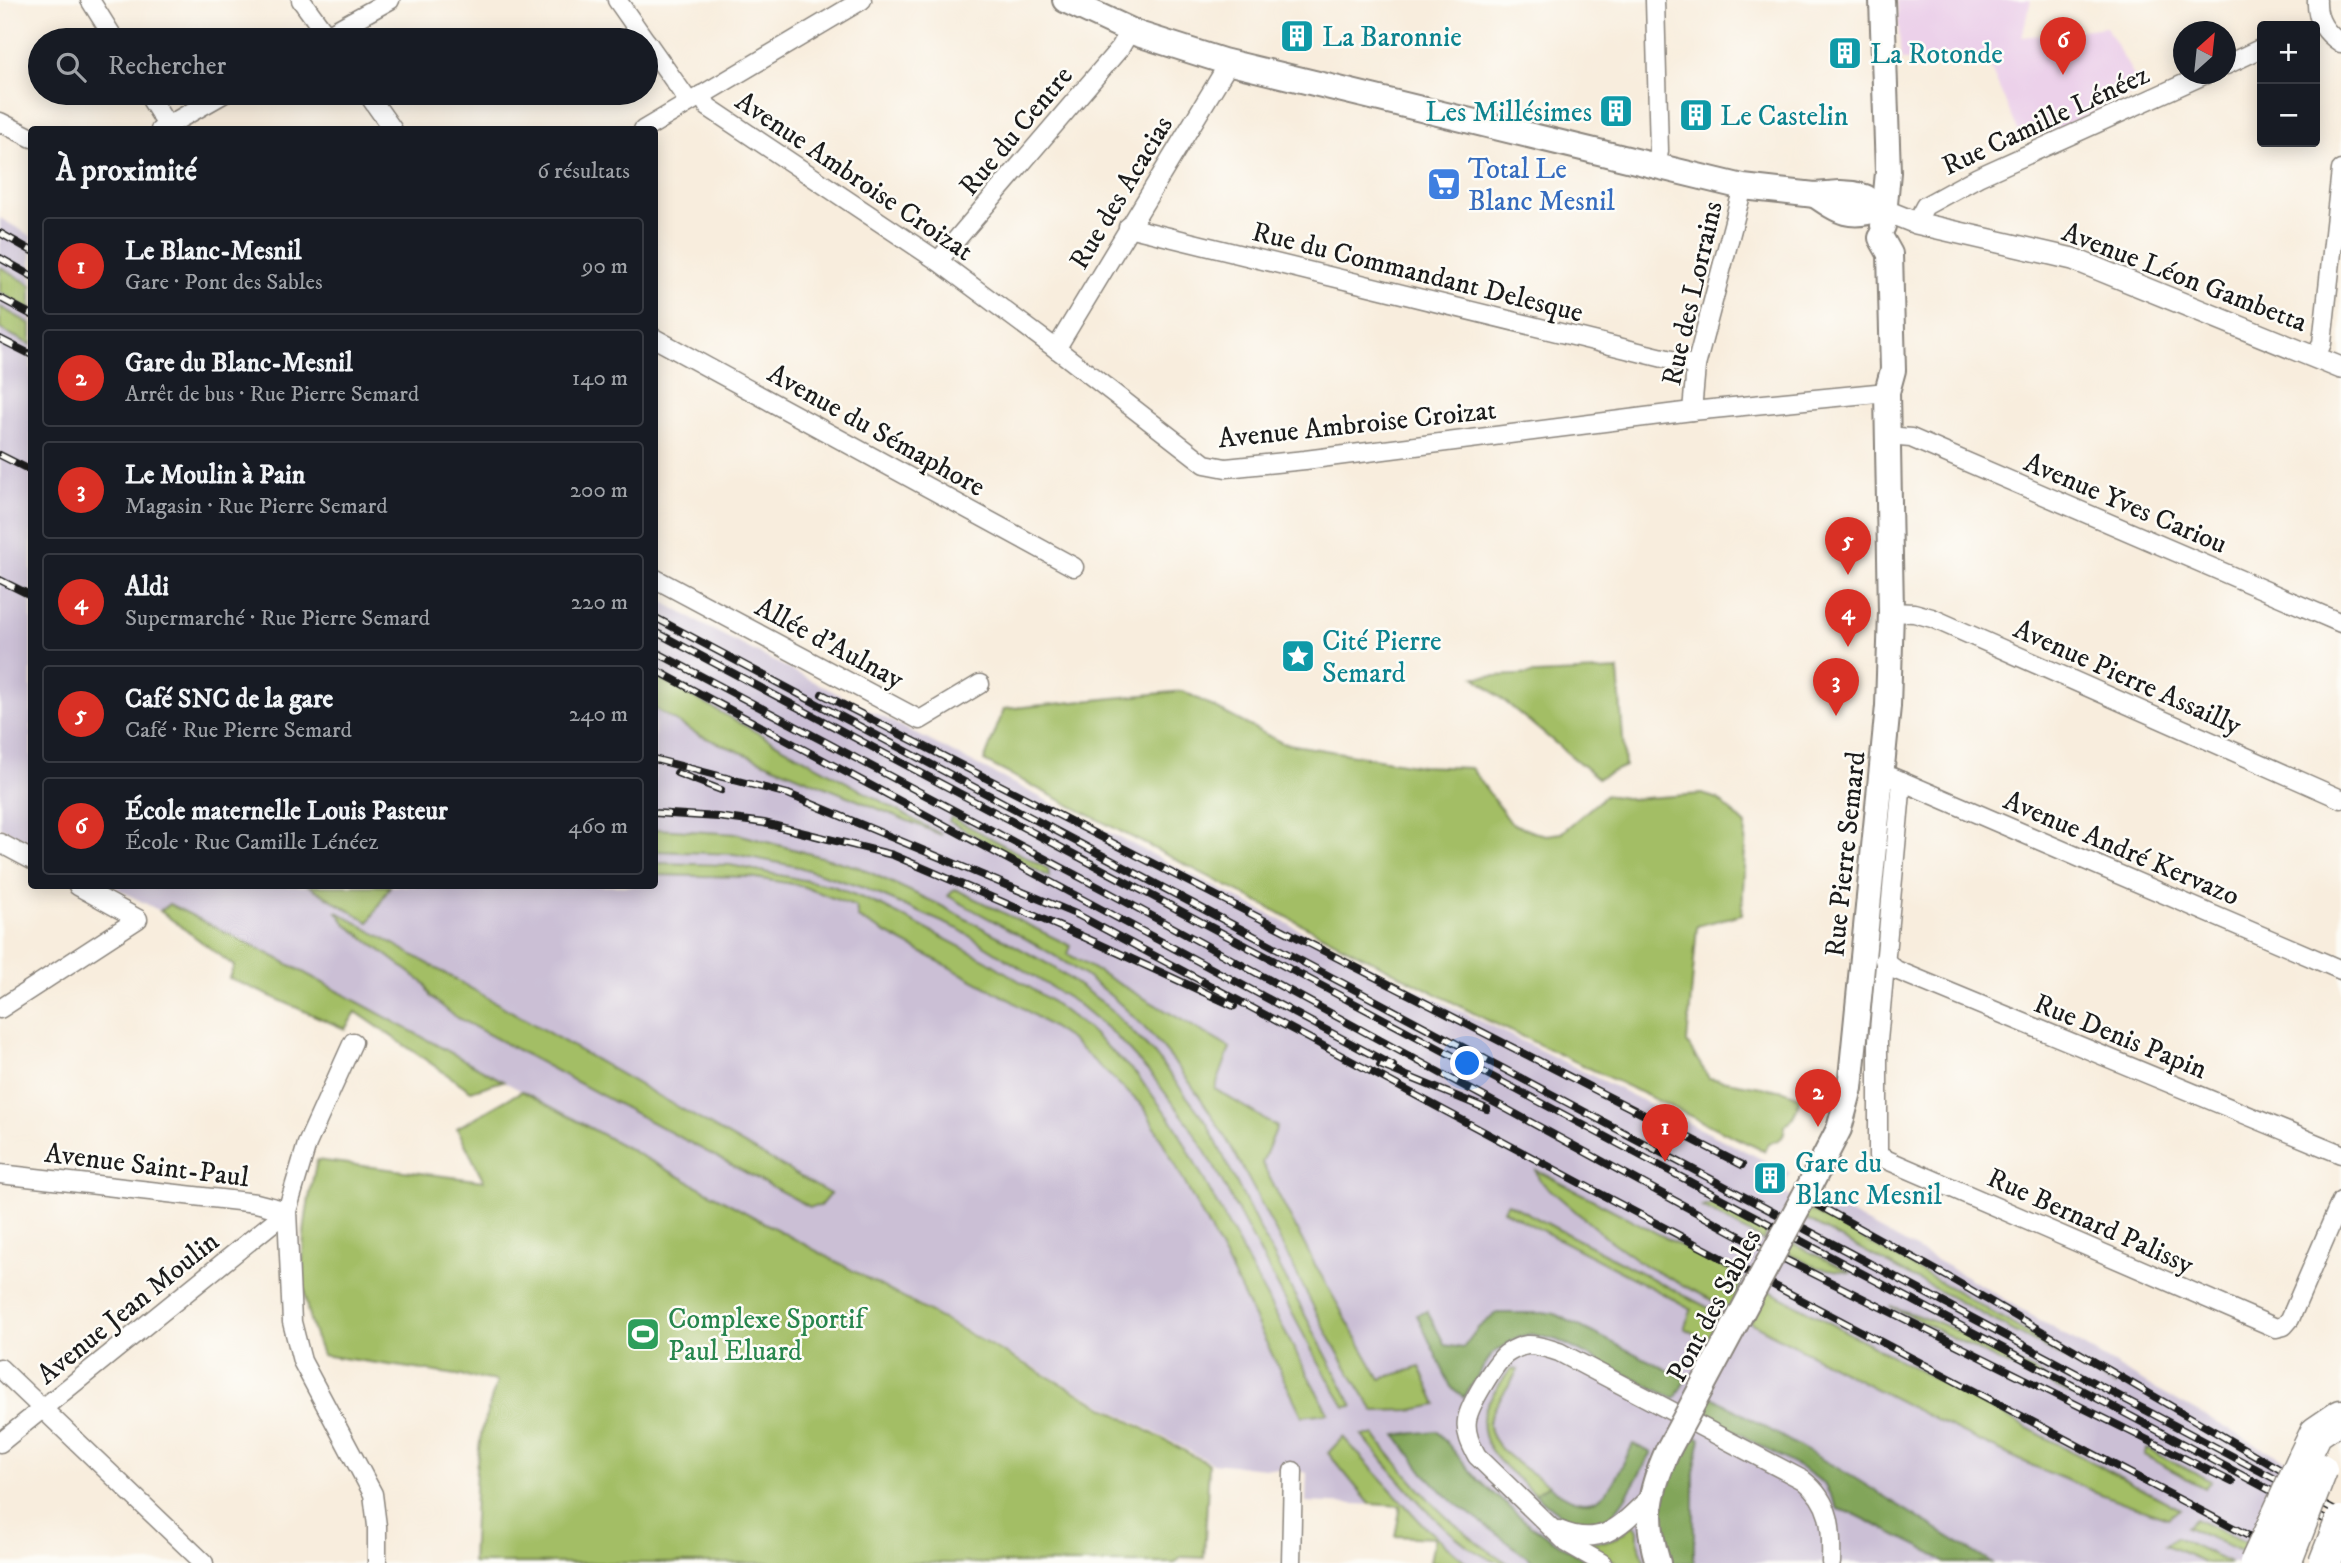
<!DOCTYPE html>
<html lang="fr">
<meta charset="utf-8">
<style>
:root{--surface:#171b24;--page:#242831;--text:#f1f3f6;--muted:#9ea1a6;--line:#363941;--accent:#d93025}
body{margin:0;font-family:"IM FELL DW Pica",serif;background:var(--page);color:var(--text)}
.controls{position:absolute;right:21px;top:21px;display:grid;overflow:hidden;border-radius:7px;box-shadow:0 4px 18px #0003}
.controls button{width:63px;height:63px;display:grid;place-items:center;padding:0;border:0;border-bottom:2px solid var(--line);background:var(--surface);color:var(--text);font:35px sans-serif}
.compass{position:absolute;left:2173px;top:21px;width:63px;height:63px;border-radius:50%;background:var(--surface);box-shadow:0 4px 18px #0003;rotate:27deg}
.you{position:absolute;left:1468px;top:1064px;width:24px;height:24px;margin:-18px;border:5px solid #fff;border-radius:50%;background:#1a73e8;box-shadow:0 0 0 10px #1a73e833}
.badge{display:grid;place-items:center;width:46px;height:46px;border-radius:50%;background:var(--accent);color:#fff;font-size:23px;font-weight:700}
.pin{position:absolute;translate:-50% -58px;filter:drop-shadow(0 2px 4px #0008)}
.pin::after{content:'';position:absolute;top:37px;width:24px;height:21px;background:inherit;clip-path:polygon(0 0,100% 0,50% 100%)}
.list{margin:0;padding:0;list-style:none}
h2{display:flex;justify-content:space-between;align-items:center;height:91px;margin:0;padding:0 28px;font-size:30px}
h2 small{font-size:23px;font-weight:400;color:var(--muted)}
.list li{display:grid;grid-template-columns:46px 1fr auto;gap:21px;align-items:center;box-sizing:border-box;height:98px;margin:0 14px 14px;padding:0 14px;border:2px solid var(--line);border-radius:7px}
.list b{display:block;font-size:26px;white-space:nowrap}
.list p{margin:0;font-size:23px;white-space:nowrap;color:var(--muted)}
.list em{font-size:23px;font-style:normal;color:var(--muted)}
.icon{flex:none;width:38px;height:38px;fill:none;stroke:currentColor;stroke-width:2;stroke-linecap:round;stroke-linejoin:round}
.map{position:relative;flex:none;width:2341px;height:1563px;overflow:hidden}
.search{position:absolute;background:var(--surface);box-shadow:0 4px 18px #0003;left:28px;top:28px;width:630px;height:77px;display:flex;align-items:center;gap:18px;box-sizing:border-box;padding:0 24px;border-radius:38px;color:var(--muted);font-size:26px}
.panel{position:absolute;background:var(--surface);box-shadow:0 4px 18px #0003;left:28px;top:126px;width:630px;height:763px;border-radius:7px}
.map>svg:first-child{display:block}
.built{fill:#ecd1ea}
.industrial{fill:#cbbfd5}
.green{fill:#a3be65;stroke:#606d40;stroke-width:2}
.forest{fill:#82a55a;stroke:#4f603b;stroke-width:2}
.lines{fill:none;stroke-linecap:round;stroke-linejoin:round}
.minor-casing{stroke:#8a847c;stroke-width:21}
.tertiary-casing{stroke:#8a847c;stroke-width:24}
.secondary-casing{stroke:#8a847c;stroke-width:28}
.motorway-casing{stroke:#8a847c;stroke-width:35}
.minor{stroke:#fff;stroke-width:18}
.tertiary{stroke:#fff;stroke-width:21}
.secondary{stroke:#fff;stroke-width:24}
.motorway{stroke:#fff;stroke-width:32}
.rail-casing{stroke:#1c1c1c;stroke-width:8}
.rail{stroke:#fdfcf7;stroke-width:5;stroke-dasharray:16;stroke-linecap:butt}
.secondary-bridge-casing{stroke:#8a847c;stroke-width:28;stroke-linecap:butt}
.motorway-bridge-casing{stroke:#8a847c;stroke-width:35;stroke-linecap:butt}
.secondary-bridge{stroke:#fff;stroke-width:24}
.motorway-bridge{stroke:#fff;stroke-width:32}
.labels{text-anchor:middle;stroke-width:5;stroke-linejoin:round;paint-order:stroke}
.culture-label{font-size:28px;fill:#0d838f;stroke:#fdfcf7;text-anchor:start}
.street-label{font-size:28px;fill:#1c1c1c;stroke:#fdfcf7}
.shop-label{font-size:28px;fill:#366cbe;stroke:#fdfcf7;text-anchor:start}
.leisure-label{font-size:28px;fill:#27864d;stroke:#fdfcf7;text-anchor:start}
</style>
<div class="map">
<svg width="2341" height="1563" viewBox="0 0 2341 1563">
<rect width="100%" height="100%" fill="#fdfcf7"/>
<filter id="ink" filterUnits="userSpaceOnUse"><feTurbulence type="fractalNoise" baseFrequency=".0143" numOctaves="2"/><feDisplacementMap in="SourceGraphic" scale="14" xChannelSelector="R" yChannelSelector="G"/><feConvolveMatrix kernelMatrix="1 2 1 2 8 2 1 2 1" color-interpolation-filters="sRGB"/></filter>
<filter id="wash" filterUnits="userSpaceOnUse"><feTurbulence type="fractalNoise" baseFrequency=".00686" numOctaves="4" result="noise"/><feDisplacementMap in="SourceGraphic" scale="28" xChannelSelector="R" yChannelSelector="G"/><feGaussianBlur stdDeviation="1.57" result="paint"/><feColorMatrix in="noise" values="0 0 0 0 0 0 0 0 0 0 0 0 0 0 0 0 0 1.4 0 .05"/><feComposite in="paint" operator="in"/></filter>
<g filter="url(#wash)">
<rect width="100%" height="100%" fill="#f8eddd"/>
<polygon class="built" points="1897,0 2031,0 2022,37 2106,27 2142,90 2041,136 2020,135 1986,58 1901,60"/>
<g class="industrial">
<polygon points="0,218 31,236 31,843 0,827"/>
<polygon points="655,597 701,624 1422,992 1790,1173 1781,1191 1796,1198 1817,1196 1960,1273 2154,1388 2286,1461 2238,1563 1430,1563 1434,1538 1395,1536 1401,1506 1306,1502 1307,1472 1212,1463 503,1081 471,1091 356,1012 345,1029 229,978 234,966 160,911 112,886 654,886"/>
</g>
<g class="green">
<polygon points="0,267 31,285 31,310 0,292"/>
<polygon points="0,307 31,324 31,345 0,329"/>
<polygon points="1618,670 1625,766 1598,778 1475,677"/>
<polygon points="655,676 942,835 699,735 655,709"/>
<path d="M1183 691 1282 743 1421 766 1471 768 1511 823 1533 832 1546 835 1561 833 1606 795 1631 799 1702 794 1718 799 1746 825 1742 914 1697 926 1687 1043 1709 1078 1784 1091 1800 1097C1798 1109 1794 1119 1784 1126 1786 1138 1779 1141 1769 1143L1764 1151 1487 1020 984 761 1004 709Z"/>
<polygon points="951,817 1048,869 1049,877 949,821"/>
<polygon points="655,829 738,834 858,867 938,904 1003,939 1050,965 1106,1005 1155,1055 1207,1123 1257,1224 1353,1406 1345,1407 1317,1360 1216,1170 1188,1123 1153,1077 1114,1034 1078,1004 958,929 864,888 799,867 734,854 655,851"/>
<polygon points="655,863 730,865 833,886 884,907 986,960 1048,999 1088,1029 1137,1075 1175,1125 1328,1413 1302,1416 1225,1258 1144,1107 1071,1040 1012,1001 858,918 856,907 799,885 749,877 655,875"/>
<polygon points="309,886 390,886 369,922"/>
<path d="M955 889 1071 946 1068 954 1230 1048 1215 1089 1277 1127 1262 1163 1313 1261 1380 1379 1420 1367 1437 1405 1412 1410 1374 1411C1282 1276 1239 1104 1111 996 1062 955 1003 927 948 896Z"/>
<polygon points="169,904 279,959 503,1081 471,1091 356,1012 345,1029 229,978 234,966 160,911"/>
<polygon points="336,911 830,1194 820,1206 810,1207 454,1016 430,996 425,984 347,925"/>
<path d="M522 1091 1209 1464 1204 1558 1182 1557 1175 1563H472L476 1468 482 1429 497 1381 322 1355C317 1341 311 1327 308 1313 297 1261 305 1211 317 1160L484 1181 457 1128Z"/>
<polygon points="1536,1170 1743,1278 1730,1309 1647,1267 1609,1240 1539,1180"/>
<polygon points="1508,1203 1724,1316 1708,1341 1684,1328 1692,1309 1503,1210"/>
<polygon points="1716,1203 1768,1231 1763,1241 1703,1207"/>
<polygon points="1808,1209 1960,1293 2116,1386 1803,1218"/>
<polygon points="1788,1241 1852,1273 1816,1267 1782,1250"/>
<path d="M1766 1289 2180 1509 2168 1518C2021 1470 1886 1395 1750 1322Z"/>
<polygon points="1890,1306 1941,1324 1972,1338 2102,1409 1995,1359"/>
<path d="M1511 1369 1518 1370C1510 1385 1496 1402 1490 1418 1481 1445 1531 1472 1549 1485L1535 1494C1508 1468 1466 1443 1489 1401 1495 1390 1503 1379 1511 1369Z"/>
<path d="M1374 1435C1417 1488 1448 1527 1508 1563 1463 1563 1390 1469 1362 1435Z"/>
<polygon points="1343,1437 1426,1528 1467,1563 1430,1563 1434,1538 1395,1536 1401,1506 1370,1504 1328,1453"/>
<polygon points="2147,1449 2211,1481 2204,1488 2144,1455"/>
<polygon points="2195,1519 2247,1543 2243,1552 2186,1527"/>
<path d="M1633 1524 1638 1530V1540L1645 1563H1618L1575 1539C1603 1543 1613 1545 1633 1524Z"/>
<polygon points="2176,1537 2231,1563 2207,1563 2166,1545"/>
</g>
<g class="forest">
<polygon points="1427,1311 1445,1345 1463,1348 1478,1328 1497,1313 1553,1313 1686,1379 1675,1399 1557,1340 1531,1334 1518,1337 1492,1354 1464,1397 1451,1387 1417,1315"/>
<polygon points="1707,1394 1853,1477 1991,1563 1945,1563 1932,1553 1854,1514 1838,1509 1824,1484 1811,1474 1700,1412"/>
<polygon points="1437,1431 1479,1481 1530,1525 1589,1563 1535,1563 1450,1499 1424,1473 1396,1435"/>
<polygon points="1689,1433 1701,1439 1694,1471 1694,1563 1672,1563 1659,1527 1665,1492"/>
<path d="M1633 1444 1652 1453C1615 1513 1604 1558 1535 1494L1549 1485C1601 1526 1611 1486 1633 1444Z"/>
</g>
</g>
<g filter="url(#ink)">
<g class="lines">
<g class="minor-casing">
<g id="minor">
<polyline points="90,0 115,40"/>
<polyline points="301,0 330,40"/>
<polyline points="617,0 645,40"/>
<polyline points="1655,0 1659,151 1656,167"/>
<path d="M2317 0C2316 19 2325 33 2341 43"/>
<polyline points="318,40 390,0"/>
<polyline points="646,41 689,102"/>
<polyline points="2226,65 2262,48"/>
<polyline points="147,93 170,130"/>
<polyline points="367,93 393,130"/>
<polyline points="701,95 708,107 938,261 1063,354 1205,464 1226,468 1305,460 1692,411 1887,392"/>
<polyline points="0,122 32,138"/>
<polyline points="160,130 225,93"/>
<polyline points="643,130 862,0"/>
<polyline points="1916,223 1925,206 1978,177 2206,74"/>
<polyline points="1128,227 1696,366"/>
<polyline points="938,261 1120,48 1130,31"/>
<polyline points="654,338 1074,567"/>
<polyline points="1056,349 1229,63"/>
<polyline points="2316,357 2322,343 2341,170"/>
<polyline points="1692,411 1696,366 1743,187"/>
<polyline points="1887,436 1911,438 2341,623"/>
<polyline points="654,578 920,720 980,684"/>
<polyline points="1891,612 1914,613 1932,618 2341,799"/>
<polyline points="1892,777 2341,970"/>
<polyline points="1902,781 1878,1041 1878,1156 2276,1328 2284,1326 2290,1319 2341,1201"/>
<polyline points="0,843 32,860"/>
<polyline points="1884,960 1896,970 2341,1154"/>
<polyline points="0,1009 138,919 78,886"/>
<polyline points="353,1042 307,1144 287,1211 289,1255 292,1322 302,1361 373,1494 377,1526 377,1563"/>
<polyline points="0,1174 256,1203 287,1211"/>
<polyline points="0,1368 204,1563"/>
<polyline points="0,1443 287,1211"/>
<path d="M1559 1530C1602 1548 1620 1526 1650 1497"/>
<polyline points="1291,1563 1293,1471"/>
<path d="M1602 1563 1567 1543 1477 1456C1471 1445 1465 1433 1467 1420 1469 1405 1495 1363 1506 1354 1512 1350 1520 1346 1527 1345 1537 1344 1549 1349 1559 1352L1803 1480C1832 1503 1832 1529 1831 1563"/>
</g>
</g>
<g class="tertiary-casing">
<polyline id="tertiary" points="1886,211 1916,223 2073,259 2341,368"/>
</g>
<g class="secondary-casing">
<g id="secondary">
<polyline points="1065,0 1138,34 1223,61 1743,187 1815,195 1840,193 1854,194 1865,197 1886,211"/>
<polyline points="1882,0 1888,172 1883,226"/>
<path d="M1815 195C1840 212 1850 219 1879 209"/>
<polyline points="1809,1187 1839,1129 1850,1088 1888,706 1891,612 1887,392 1893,370 1890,254 1881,238"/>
<path d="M1658 1563C1644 1518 1649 1492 1668 1450"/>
</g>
</g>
<g class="motorway-casing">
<polyline id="motorway" points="2304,1458 2316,1433 2341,1416"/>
</g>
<use href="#minor" class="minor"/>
<use href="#tertiary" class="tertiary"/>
<use href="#secondary" class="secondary"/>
<use href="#motorway" class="motorway"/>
<g class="rail-casing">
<g id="rail">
<polyline points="0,233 32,251"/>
<polyline points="0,258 32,276"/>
<polyline points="0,298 32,315"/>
<polyline points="0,339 32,355"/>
<polyline points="0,455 32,471"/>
<polyline points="0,580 32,596"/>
<polyline points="654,617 2341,1514"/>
<polyline points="654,631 2341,1528"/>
<polyline points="654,651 1106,891 1760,1247 2232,1482"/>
<polyline points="654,669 1393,1066"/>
<polyline points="822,694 1742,1165"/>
<polyline points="654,759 788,794 1078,915 1595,1191 2300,1563"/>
<polyline points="677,773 721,790"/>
<polyline points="654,813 718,817 764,823 893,855 1086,938 1234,1006"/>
<polyline points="1380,1065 1487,1109"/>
<polyline points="1798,1194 1950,1278 2298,1480"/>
</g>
</g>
<use href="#rail" class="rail"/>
<g class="secondary-bridge-casing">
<polyline id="secondary-bridge" points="1668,1450 1809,1187"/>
</g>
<g class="motorway-bridge-casing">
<g id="motorway-bridge">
<polyline points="2256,1563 2304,1458"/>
<polyline points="2285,1563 2321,1470"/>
<polyline points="2325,1563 2341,1522"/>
</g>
</g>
<use href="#secondary-bridge" class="secondary-bridge"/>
<use href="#motorway-bridge" class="motorway-bridge"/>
</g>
</g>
<defs>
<g id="building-square" transform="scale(1.75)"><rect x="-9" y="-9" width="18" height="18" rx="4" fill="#0f9aa8" stroke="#fdfcf7"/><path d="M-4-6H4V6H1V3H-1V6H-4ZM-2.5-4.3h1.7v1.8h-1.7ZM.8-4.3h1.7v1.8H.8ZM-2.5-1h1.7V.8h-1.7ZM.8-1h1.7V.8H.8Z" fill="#fff"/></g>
<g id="supermarket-square" transform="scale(1.75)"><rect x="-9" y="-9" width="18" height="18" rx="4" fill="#3f7fe0" stroke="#fdfcf7"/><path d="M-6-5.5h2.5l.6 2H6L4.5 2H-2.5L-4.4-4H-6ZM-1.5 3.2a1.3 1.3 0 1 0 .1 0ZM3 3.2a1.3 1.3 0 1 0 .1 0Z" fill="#fff"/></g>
<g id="sight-square" transform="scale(1.75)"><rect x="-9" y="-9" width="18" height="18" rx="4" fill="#0f9aa8" stroke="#fdfcf7"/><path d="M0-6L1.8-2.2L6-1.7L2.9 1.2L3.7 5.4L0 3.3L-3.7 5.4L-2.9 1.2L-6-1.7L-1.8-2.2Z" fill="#fff"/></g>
<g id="stadium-square" transform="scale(1.75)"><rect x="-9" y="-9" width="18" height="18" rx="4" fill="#2e9e5b" stroke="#fdfcf7"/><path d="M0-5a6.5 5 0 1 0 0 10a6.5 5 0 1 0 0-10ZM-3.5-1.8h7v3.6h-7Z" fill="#fff"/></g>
</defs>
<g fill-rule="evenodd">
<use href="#building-square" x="1297" y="36"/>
<use href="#building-square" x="1845" y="53"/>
<use href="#building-square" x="1616" y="111"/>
<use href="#building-square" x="1696" y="115"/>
<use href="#supermarket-square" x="1444" y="184"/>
<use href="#sight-square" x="1298" y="656"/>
<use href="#building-square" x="1770" y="1178"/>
<use href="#stadium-square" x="643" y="1334"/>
</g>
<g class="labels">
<g class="culture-label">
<text x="1322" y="46">La Baronnie</text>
<text x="1870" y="63">La Rotonde</text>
<text x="1592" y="121" text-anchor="end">Les Millésimes</text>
<text x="1720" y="125">Le Castelin</text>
<text x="1322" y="650">Cité Pierre<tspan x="1322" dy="32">Semard</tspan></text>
<text x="1795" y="1172">Gare du<tspan x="1795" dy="32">Blanc Mesnil</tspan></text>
</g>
<g class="street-label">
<text transform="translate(2045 119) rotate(-25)" y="10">Rue Camille Lénéez</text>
<text transform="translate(1015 130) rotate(-50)" y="10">Rue du Centre</text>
<text transform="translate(855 175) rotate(34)" y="10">Avenue Ambroise Croizat</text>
<text transform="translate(1120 192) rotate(-59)" y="10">Rue des Acacias</text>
<text transform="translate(1418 271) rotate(14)" y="10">Rue du Commandant Delesque</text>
<text transform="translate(2185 276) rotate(21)" y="10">Avenue Léon Gambetta</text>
<text transform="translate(1691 293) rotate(-77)" y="10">Rue des Lorrains</text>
<text transform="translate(1357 423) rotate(-6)" y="10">Avenue Ambroise Croizat</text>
<text transform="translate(877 429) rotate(29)" y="10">Avenue du Sémaphore</text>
<text transform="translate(2126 502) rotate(23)" y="10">Avenue Yves Cariou</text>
<text transform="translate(830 642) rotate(28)" y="10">Allée d'Aulnay</text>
<text transform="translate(2128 676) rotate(24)" y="10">Avenue Pierre Assailly</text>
<text transform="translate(2122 847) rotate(23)" y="10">Avenue André Kervazo</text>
<text transform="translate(1844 854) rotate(-84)" y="10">Rue Pierre Semard</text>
<text transform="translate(2121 1035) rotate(22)" y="10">Rue Denis Papin</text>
<text transform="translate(147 1164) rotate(7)" y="10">Avenue Saint-Paul</text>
<text transform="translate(2091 1220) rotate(24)" y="10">Rue Bernard Palissy</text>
<text transform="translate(1713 1305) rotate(-62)" y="10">Pont des Sables</text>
<text transform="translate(127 1307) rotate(-39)" y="10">Avenue Jean Moulin</text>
</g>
<g class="shop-label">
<text x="1468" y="178">Total Le<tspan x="1468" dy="32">Blanc Mesnil</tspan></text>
</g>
<g class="leisure-label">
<text x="668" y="1328">Complexe Sportif<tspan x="668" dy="32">Paul Eluard</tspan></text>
</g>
</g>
</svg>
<div class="controls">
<button>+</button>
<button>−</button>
</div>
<svg class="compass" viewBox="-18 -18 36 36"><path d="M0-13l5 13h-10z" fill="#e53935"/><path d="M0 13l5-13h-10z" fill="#9ea1a6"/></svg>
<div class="you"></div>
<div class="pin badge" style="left:1665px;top:1162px">1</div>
<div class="pin badge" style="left:1818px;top:1127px">2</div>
<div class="pin badge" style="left:1836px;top:716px">3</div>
<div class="pin badge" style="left:1848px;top:647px">4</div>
<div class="pin badge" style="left:1848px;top:575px">5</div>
<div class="pin badge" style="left:2063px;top:75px">6</div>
<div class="search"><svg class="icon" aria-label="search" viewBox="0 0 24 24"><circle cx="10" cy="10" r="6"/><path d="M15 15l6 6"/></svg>Rechercher</div>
<section class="panel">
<h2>À proximité<small>6 résultats</small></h2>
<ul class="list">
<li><span class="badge">1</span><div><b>Le Blanc-Mesnil</b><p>Gare · Pont des Sables</p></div><em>90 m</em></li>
<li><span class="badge">2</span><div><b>Gare du Blanc-Mesnil</b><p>Arrêt de bus · Rue Pierre Semard</p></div><em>140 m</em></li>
<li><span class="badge">3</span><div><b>Le Moulin à Pain</b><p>Magasin · Rue Pierre Semard</p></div><em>200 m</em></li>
<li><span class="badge">4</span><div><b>Aldi</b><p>Supermarché · Rue Pierre Semard</p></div><em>220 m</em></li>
<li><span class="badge">5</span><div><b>Café SNC de la gare</b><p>Café · Rue Pierre Semard</p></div><em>240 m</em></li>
<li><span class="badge">6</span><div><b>École maternelle Louis Pasteur</b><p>École · Rue Camille Lénéez</p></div><em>460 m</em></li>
</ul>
</section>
</div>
